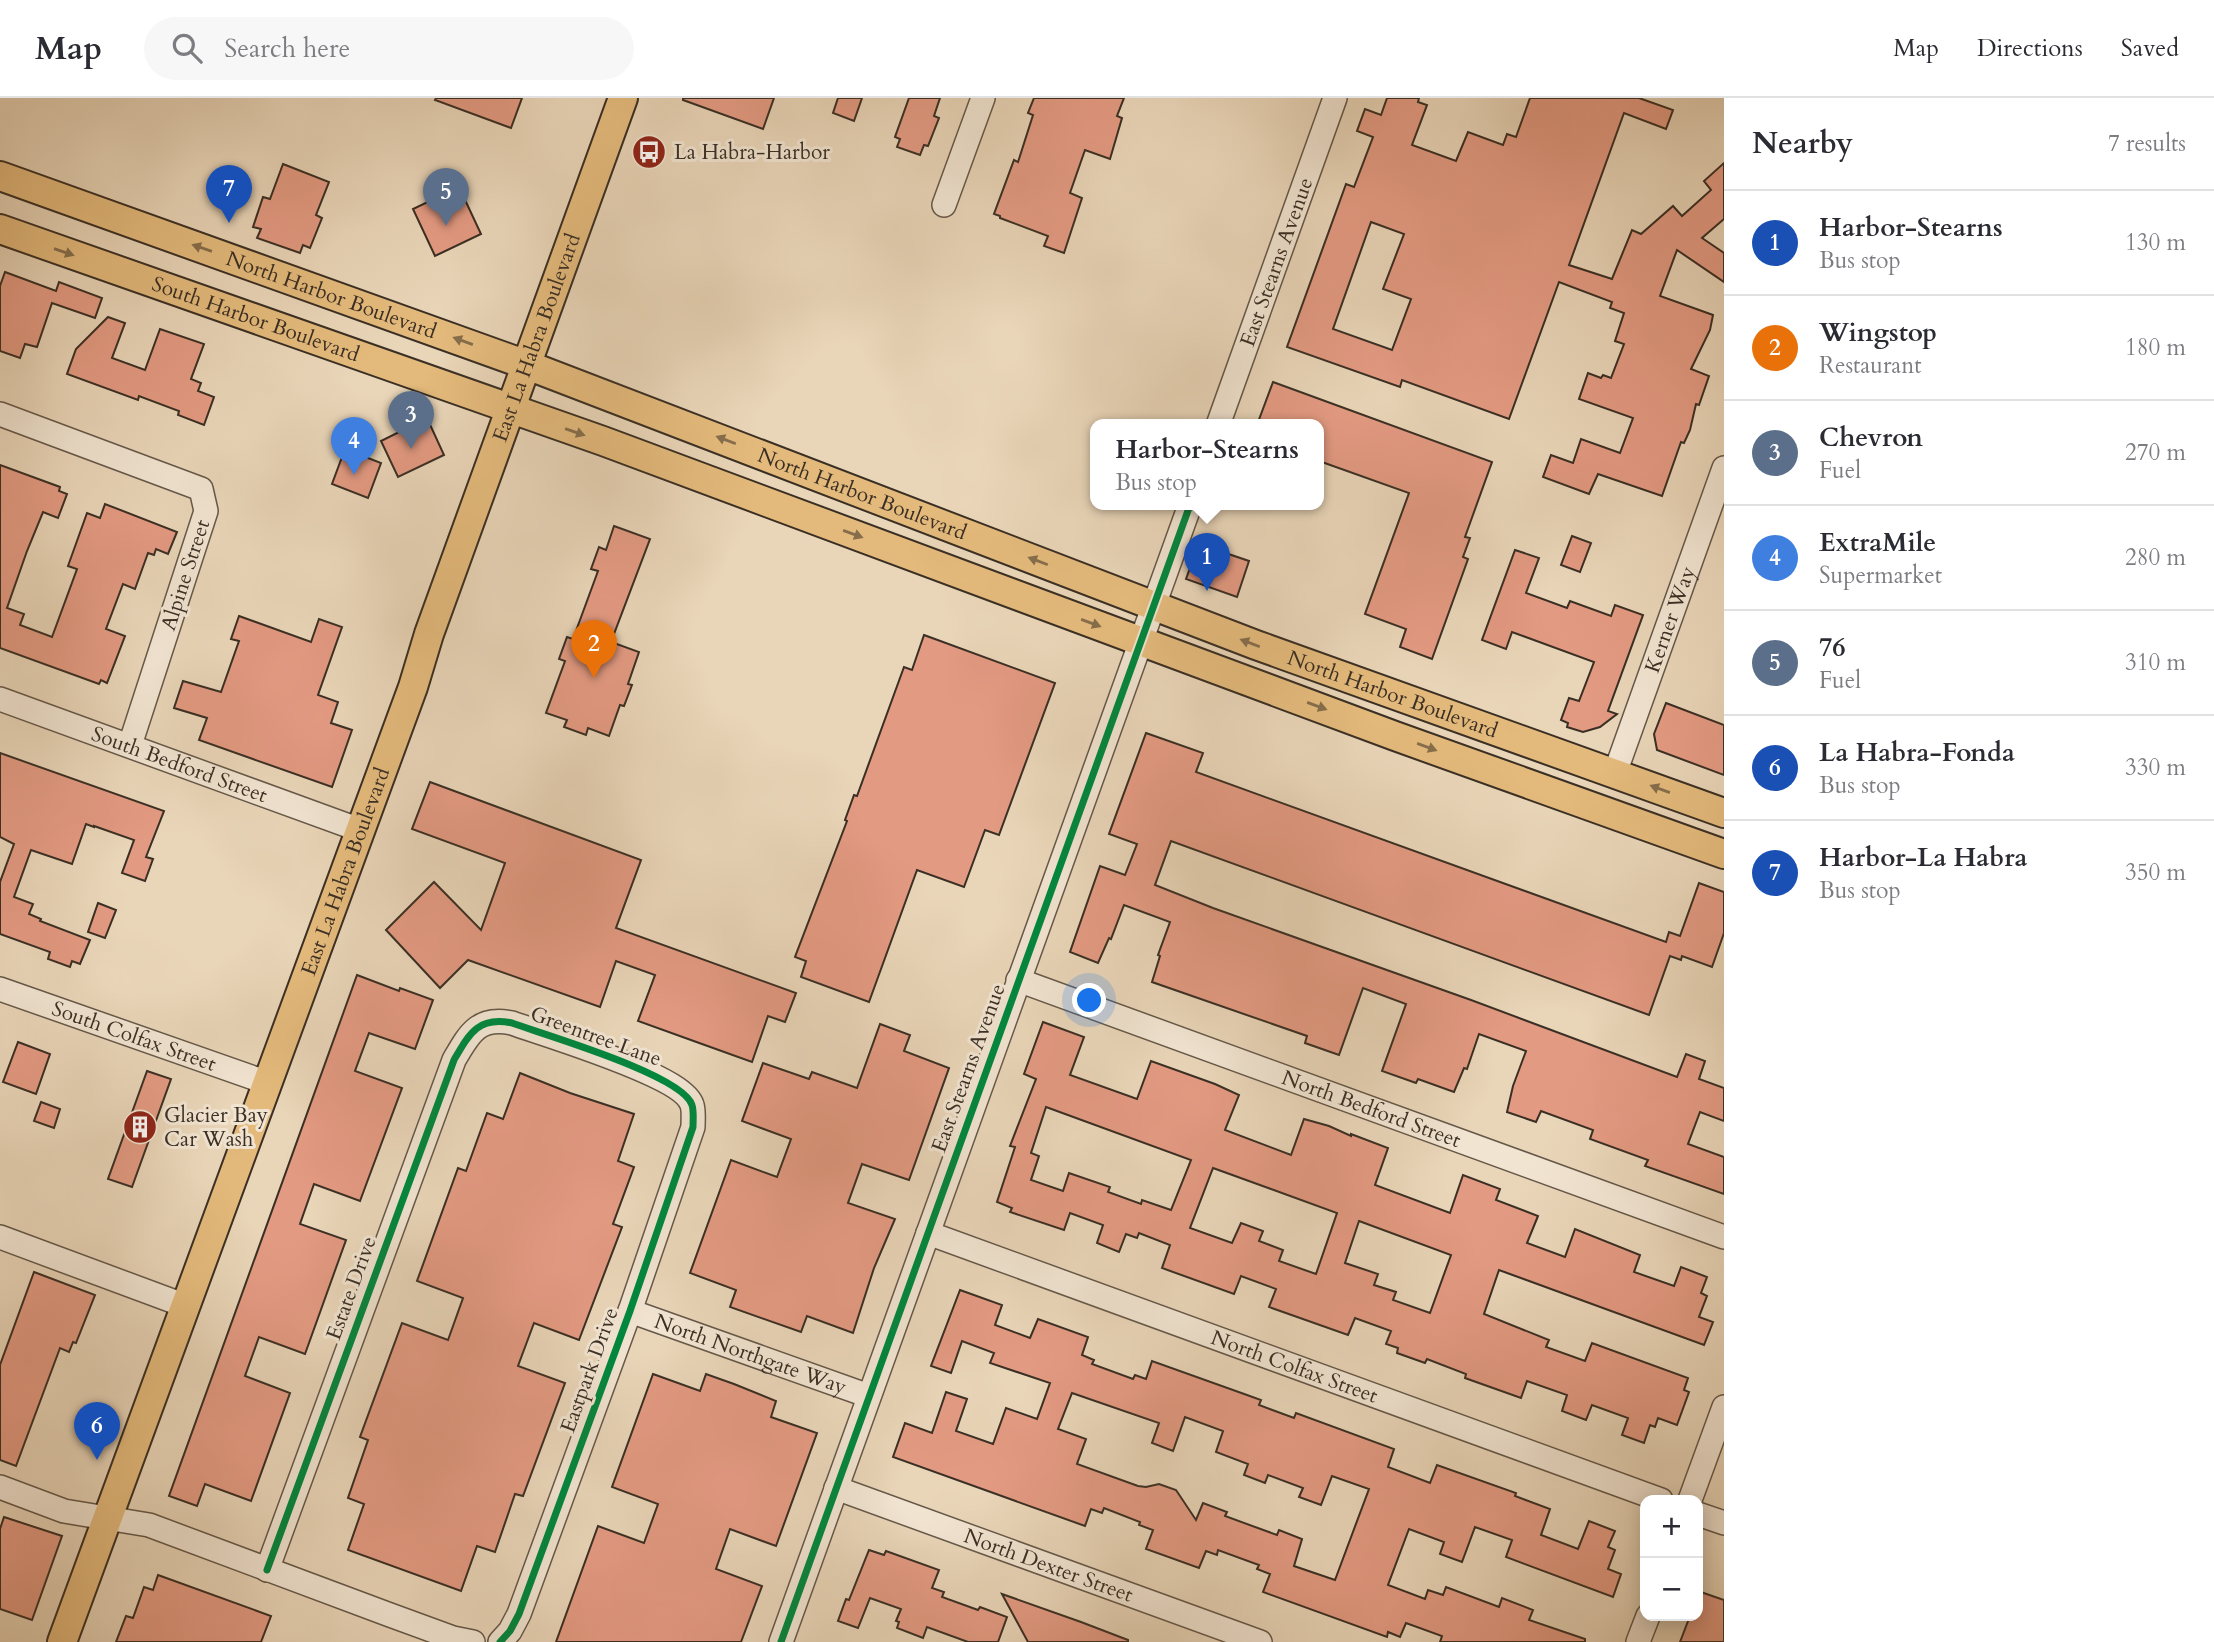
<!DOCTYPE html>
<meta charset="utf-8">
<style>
:root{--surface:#fff;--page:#f7f7f7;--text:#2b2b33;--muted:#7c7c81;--line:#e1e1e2;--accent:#111827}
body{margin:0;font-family:Cardo,serif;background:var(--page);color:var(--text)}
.controls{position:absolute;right:21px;bottom:21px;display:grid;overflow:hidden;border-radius:14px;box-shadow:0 4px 18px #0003}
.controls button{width:63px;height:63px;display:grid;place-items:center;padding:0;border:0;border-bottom:2px solid var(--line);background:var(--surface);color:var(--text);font:35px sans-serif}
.you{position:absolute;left:1090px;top:903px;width:24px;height:24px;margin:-18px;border:5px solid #fff;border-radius:50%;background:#1a73e8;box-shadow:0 0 0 10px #1a73e833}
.badge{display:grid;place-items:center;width:46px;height:46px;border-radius:50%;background:var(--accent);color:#fff;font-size:23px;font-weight:700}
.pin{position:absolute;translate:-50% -58px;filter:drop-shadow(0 2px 4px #0008)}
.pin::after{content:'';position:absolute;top:37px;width:24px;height:21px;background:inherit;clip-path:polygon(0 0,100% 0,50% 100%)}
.popup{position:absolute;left:1090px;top:321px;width:234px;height:91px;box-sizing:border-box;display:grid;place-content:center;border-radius:14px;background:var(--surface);filter:drop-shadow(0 2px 5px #0005);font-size:23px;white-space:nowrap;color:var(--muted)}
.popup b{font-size:26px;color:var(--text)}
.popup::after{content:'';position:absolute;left:50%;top:100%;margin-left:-14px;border:14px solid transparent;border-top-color:var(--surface)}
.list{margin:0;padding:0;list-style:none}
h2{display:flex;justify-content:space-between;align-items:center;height:91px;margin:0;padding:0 28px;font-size:30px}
h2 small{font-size:23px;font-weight:400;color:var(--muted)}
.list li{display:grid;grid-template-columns:46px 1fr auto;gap:21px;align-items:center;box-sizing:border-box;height:105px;padding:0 28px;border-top:2px solid var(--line)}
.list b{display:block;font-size:26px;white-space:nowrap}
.list p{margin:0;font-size:23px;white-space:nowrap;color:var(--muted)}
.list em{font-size:23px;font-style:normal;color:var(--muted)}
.icon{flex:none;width:38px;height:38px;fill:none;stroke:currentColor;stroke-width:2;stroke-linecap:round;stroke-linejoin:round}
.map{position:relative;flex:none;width:1724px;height:1544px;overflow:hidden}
header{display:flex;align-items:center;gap:42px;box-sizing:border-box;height:98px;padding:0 35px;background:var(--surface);border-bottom:2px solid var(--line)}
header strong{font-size:33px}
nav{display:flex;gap:38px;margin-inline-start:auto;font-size:24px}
.search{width:490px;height:63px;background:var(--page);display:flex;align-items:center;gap:18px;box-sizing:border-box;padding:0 24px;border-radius:38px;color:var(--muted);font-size:26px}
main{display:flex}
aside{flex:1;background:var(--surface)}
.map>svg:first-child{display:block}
.building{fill:#e39a82;stroke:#3a2f24;stroke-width:2;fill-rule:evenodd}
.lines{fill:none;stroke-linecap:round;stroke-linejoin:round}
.minor-casing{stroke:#665849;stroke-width:26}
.major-casing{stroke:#3a2f24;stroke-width:32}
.minor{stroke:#f1e4d1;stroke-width:23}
.major{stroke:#e4ba7c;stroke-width:28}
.cycleway-casing{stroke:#f1e4d1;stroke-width:11}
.cycleway{stroke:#00873e;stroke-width:7}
.oneway{fill:#866e4c}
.labels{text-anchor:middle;stroke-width:6;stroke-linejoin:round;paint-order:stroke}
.poi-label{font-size:21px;fill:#3a2f24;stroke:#f1e4d1;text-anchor:start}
.street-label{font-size:21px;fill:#3a2f24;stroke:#f1e4d1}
</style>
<header>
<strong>Map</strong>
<div class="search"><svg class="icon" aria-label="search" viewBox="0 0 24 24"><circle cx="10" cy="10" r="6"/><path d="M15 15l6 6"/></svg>Search here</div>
<nav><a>Map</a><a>Directions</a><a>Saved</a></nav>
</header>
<main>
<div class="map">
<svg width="1724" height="1544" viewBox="0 0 1724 1544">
<rect width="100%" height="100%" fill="#e9d5b8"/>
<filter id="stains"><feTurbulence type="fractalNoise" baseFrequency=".00286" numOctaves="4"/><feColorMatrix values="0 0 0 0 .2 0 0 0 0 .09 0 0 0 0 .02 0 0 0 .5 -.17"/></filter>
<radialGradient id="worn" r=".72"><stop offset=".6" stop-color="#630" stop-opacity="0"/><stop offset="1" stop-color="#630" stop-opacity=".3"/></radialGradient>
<g class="building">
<polygon points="436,0 522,0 511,30 435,2"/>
<polygon points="683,0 774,0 763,31 683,2"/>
<polygon points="838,0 862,0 854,23 833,15"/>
<polygon points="909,0 940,0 934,18 939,20 928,48 924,47 920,57 897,49 900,41 895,39"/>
<polygon points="1034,0 1124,0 1117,18 1122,20 1110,61 1085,52 1070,95 1082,100 1064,155 1044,148 1048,138 1000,120 1000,118 994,116 1014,62 1018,64 1033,17 1028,15"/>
<path d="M1387 0H1419L1418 4 1427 7 1412 47 1456 63 1468 34 1503 47 1507 36 1516 39 1530 0H1639L1673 12 1666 31 1624 15 1569 167 1612 181 1632 132 1641 136 1673 108 1682 118 1711 92 1704 83 1724 65V121L1702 140 1724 155V184L1677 152 1660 198 1713 217 1710 232 1691 271 1709 278 1699 307 1696 306 1690 332 1684 345 1681 344 1662 398 1598 376 1589 396 1543 379 1551 357 1573 365 1581 341 1620 355 1633 320 1579 301 1588 275 1601 280 1603 277 1611 280 1624 246 1615 243 1624 215 1610 210 1612 204 1559 184 1509 321 1402 282 1400 289 1287 249 1346 86 1354 89 1373 39 1357 33 1365 11 1381 17ZM1371 124 1404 136 1383 191 1411 201 1392 252 1333 231Z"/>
<polygon points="283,66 329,84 316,117 322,120 310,150 303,147 300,155 257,140 261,131 253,129 263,99 270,101"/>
<polygon points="459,89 481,136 435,158 413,111"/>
<polygon points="5,174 56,193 59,184 102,200 95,220 52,205 37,249 25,246 20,260 0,253 0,188"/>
<polygon points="108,219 125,225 112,260 145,272 160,231 204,246 191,281 201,285 198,293 214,299 204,327 178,317 179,313 139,298 138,302 67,276 76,251"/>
<polygon points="1273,284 1492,364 1465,439 1470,440 1463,459 1468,461 1432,561 1400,549 1406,531 1365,516 1409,395 1319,363 1319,327 1257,327"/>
<polygon points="427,320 444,357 398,379 381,343"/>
<polygon points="345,351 381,365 368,400 332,386"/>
<polygon points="0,367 60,389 59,393 67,396 58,420 43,414 27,453 7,510 24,516 20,527 52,539 77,471 68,468 87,415 100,420 105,406 177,434 168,456 156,451 154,457 148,455 135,491 123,486 106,531 125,538 107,585 101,582 99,586 0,550"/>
<polygon points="614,428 650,441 611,544 639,554 628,586 632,587 624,608 620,607 609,638 588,630 586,637 564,629 567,622 546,615 565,563 559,561 567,539 573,541 598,473 591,471 599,449 606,452"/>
<polygon points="1572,438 1591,445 1580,474 1561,467"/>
<polygon points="1199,446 1249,463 1237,499 1186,481"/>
<polygon points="1515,452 1539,460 1526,495 1567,510 1570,503 1611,518 1615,507 1643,517 1608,613 1617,616 1600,629 1583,634 1567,629 1568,625 1561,622 1569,600 1579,603 1594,564 1512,534 1506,551 1482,542"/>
<polygon points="239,518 311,544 319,521 342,529 318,597 338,604 331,625 352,632 332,689 199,642 207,620 174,610 183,583 221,594 239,543 231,541"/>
<polygon points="924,537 1055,585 999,737 985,732 964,789 917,772 869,904 801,879 806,863 795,859 847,723 845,722 854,697 857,698 904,569 912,572"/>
<polygon points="1666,605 1724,627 1724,677 1657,652 1654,636"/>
<polygon points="1146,635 1203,655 1196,674 1666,844 1669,834 1680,838 1699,785 1724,794 1724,835 1712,869 1682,858 1681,862 1670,858 1649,917 1171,743 1155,787 1213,810 1471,902 1677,979 1686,956 1705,963 1699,981 1724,990 1724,1023 1700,1014 1688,1046 1724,1059 1724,1096 1645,1068 1648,1062 1590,1041 1593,1032 1541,1013 1536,1024 1507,1014 1513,988 1526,953 1479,936 1467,971 1464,970 1454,994 1418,981 1416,985 1382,973 1406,906 1363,890 1339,957 1305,945 1307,938 1152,884 1160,858 1158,857 1170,824 1124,807 1111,841 1109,840 1098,865 1070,854 1100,768 1125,777 1137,746 1109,736"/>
<polygon points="0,655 164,713 146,759 153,761 145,783 122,775 134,742 94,728 94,729 86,726 72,766 31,752 14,799 33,806 29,816 41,821 40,823 90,842 80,866 72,863 70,869 48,861 50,854 0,836 0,784 14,746 0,739"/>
<polygon points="430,684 641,762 616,830 796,895 785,924 768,918 752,964 702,946 638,923 655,877 616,863 600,909 468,862 440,890 386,832 434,784 481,832 505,765 412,731"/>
<polygon points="98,805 116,812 105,840 88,834"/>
<polygon points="357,877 399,893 400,890 433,902 415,951 369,935 355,973 402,990 360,1103 314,1086 300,1126 346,1142 305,1256 259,1239 245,1278 290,1295 251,1403 205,1386 197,1408 169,1398"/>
<path d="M1043 924 1084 939 1070 977 1137 1001 1151 963 1215 986 1239 997 1225 1032 1291 1057 1304 1021 1329 1028 1351 1038V1036L1388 1050 1375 1087 1450 1115 1463 1077 1500 1091 1496 1102 1538 1118 1527 1145 1565 1159 1575 1131 1640 1157 1634 1174 1674 1188 1681 1169 1707 1179 1701 1195 1707 1198 1699 1219 1713 1224 1704 1247 1499 1172 1484 1216 1549 1242 1546 1249 1585 1263 1592 1245 1688 1280 1684 1292 1689 1294 1677 1327 1658 1320 1655 1329 1650 1327 1644 1345 1622 1337 1628 1320 1592 1307 1586 1322 1562 1313 1567 1297 1527 1283 1521 1300 1465 1280 1466 1276 1427 1261 1425 1265 1397 1255 1398 1250 1386 1246 1391 1233 1355 1220 1348 1237 1269 1209 1276 1191 1241 1178 1234 1196 1162 1170 1170 1147 1139 1135 1137 1140 1126 1136 1119 1154 1097 1145 1103 1127 1070 1115 1064 1132 1010 1114 1012 1110 997 1104 1015 1049 1010 1048 1036 981 1024 976ZM1046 1009 1191 1062 1171 1112 1142 1102 1141 1106 1108 1094 1110 1089 1069 1075 1063 1093 1031 1082 1039 1058 1031 1055ZM1213 1070 1337 1115 1316 1176 1279 1163 1283 1152 1259 1143 1263 1133 1241 1125 1232 1145 1190 1130ZM1359 1123 1451 1157 1430 1215 1393 1202 1396 1194 1374 1187 1378 1176 1345 1165Z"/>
<polygon points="880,926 910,937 904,953 949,970 909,1082 862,1066 848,1105 895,1121 874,1170 853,1235 807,1218 801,1234 730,1209 736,1192 690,1175 731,1062 777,1079 791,1041 742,1023 763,965 809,981 812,974 857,990"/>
<polygon points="18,944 50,956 36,996 3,984"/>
<polygon points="147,973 171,981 132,1089 108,1081"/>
<polygon points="520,975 570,995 634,1016 618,1063 634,1069 613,1126 622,1129 579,1242 534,1225 518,1268 565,1285 523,1398 515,1396 495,1454 477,1448 461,1493 348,1452 364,1406 348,1400 368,1342 360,1339 402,1225 448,1242 463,1200 417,1183 458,1070 466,1073 487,1015 503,1021"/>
<polygon points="41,1004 60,1011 54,1030 34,1023"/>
<polygon points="34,1174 95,1197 76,1245 73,1244 69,1254 60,1250 16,1368 0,1362 0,1267"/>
<path d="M960 1192 1002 1207 995 1227 1030 1240 1038 1221 1088 1239 1082 1257 1094 1262 1092 1266 1133 1281 1135 1277 1146 1281 1152 1263 1247 1297 1261 1302 1259 1307 1294 1320 1296 1315 1394 1351 1388 1369 1430 1385 1437 1367 1516 1395 1515 1398 1550 1411 1541 1437 1578 1451 1589 1423 1615 1433 1608 1449 1615 1452 1608 1471 1621 1476 1613 1499 1506 1459 1512 1442 1475 1429 1462 1464 1440 1456 1444 1444 1409 1431 1388 1487 1425 1501 1428 1492 1443 1497 1446 1489 1499 1509 1502 1500 1533 1512 1529 1522 1585 1541V1544H1440L1442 1538 1406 1525 1400 1539 1388 1534 1387 1539 1263 1494 1270 1476 1257 1471 1259 1467 1218 1452 1217 1457 1206 1453 1199 1470 1146 1451 1153 1432 1139 1427 1140 1424 1104 1410 1102 1415 1091 1411 1085 1428 893 1359 905 1325 932 1335 946 1294 967 1301 956 1333 993 1346 1006 1310 1037 1321 1050 1285 990 1265 994 1255 962 1243 951 1275 931 1268ZM1072 1295 1159 1325 1152 1345 1173 1353 1185 1319 1223 1333 1216 1354 1248 1366 1244 1377 1265 1385 1268 1377 1303 1390 1299 1399 1321 1407 1332 1378 1369 1391 1335 1482 1294 1468 1302 1441 1279 1432 1277 1437 1225 1418 1227 1414 1203 1405 1196 1422 1176 1392 1159 1386 1146 1389 1138 1388 1077 1366 1086 1341 1058 1331Z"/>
<polygon points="653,1276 700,1293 706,1276 734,1286 776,1303 771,1319 817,1335 776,1448 730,1431 716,1471 762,1488 741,1544 556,1544 598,1428 644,1445 658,1406 612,1389"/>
<polygon points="4,1419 62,1438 32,1522 0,1511 0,1431"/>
<polygon points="869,1452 884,1457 886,1453 939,1472 932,1490 944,1494 942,1499 978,1512 980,1509 1007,1519 998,1544 968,1544 927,1529 923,1540 897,1530 899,1524 896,1523 901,1511 870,1500 858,1530 838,1523 846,1501 849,1502"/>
<polygon points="158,1477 271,1518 261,1544 116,1544 126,1518 133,1520 144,1489 153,1492"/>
<polygon points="1698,1493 1724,1502 1724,1544 1680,1544 1690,1518 1698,1518"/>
<polygon points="1002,1496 1081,1524 1128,1542 1128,1544 1028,1544"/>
</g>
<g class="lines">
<g class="minor-casing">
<g id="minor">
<polyline points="944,107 983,0"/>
<polyline points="0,316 201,391 206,413 130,647"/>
<path id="s1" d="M1218 327 1335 0"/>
<path id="s2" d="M0 601 360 732"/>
<path id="s3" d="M1615 675 1724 370"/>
<path id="s4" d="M1018 882 1724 1139"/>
<path id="s5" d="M0 891 268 985"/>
<path id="s6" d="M928 1135 1661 1402"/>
<polyline points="0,1139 186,1208"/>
<path id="s7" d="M630 1213 869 1298"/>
<polyline points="0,1389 64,1413 149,1427 390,1517 453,1540 473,1544"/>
<path id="s8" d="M836 1390 1260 1544"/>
<polyline points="1690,1402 1724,1309"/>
<polyline points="1698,1416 1724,1425"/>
<path d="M267 1472 454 962C469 936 478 918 512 925 545 937 683 977 692 1007 694 1013 693 1022 693 1029L630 1213 519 1516 510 1533 500 1544"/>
<polyline points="781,1544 1190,407"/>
<polyline points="1638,1544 1648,1518"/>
</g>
</g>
<g class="major-casing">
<g id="major">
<path id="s9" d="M0 78 527 267 1256 547 1724 715"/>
<path id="s10" d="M0 131 603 343 1395 638 1724 756"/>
<path id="s11" d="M62 1544 413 589 429 536 623 0"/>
</g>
</g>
<use href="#minor" class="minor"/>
<use href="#major" class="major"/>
<g class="cycleway-casing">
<g id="cycleway">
<path d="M267 1472 454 962C469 936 478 918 512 925 545 937 683 977 692 1007 694 1013 693 1022 693 1029L630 1213 519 1516 510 1533 500 1544"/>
<polyline points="781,1544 1190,407"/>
</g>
</g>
<use href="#cycleway" class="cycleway"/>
</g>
<defs><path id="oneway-solid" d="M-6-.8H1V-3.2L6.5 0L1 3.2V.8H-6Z" transform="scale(1.75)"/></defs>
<g class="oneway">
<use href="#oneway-solid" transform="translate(202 150) rotate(-161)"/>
<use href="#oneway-solid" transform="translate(64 154) rotate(19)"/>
<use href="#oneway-solid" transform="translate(463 243) rotate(-160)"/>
<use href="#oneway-solid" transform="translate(575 334) rotate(19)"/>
<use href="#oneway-solid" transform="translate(726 342) rotate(-159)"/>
<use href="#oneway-solid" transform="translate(853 436) rotate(20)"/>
<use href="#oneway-solid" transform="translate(1038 463) rotate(-159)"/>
<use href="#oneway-solid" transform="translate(1091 525) rotate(20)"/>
<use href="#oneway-solid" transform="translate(1250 545) rotate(-159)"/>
<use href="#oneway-solid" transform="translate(1317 608) rotate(20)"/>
<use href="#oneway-solid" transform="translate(1427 649) rotate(20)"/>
<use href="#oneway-solid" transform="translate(1660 691) rotate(-160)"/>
</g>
<defs>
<g id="bus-disc" transform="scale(1.75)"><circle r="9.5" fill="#8f2418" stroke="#f1e4d1"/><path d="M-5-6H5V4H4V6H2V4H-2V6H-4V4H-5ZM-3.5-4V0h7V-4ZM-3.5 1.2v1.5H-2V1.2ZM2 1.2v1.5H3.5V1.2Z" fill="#fff"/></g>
<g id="building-disc" transform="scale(1.75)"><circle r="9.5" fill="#8f2418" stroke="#f1e4d1"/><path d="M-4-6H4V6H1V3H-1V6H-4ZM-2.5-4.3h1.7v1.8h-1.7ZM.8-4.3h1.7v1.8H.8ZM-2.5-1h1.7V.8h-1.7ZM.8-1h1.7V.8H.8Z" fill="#fff"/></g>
</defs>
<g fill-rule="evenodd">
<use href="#bus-disc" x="649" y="54"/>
<use href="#building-disc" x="140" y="1029"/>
</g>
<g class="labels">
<g class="poi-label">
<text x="674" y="61">La Habra-Harbor</text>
<text x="164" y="1024">Glacier Bay<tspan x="164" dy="24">Car Wash</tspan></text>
</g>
<g class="street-label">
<text dy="7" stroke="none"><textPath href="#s1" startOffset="173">East Stearns Avenue</textPath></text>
<text dy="7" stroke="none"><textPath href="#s9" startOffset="352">North Harbor Boulevard</textPath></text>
<text dy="7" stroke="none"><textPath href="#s10" startOffset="271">South Harbor Boulevard</textPath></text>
<text dy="7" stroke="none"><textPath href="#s11" startOffset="1388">East La Habra Boulevard</textPath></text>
<text dy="7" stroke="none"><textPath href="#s9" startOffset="919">North Harbor Boulevard</textPath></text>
<text transform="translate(185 477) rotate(-72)" y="7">Alpine Street</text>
<text dy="7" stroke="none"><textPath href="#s3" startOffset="163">Kerner Way</textPath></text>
<text dy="7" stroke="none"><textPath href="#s9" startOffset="1486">North Harbor Boulevard</textPath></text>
<text dy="7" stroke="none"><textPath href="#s2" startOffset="191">South Bedford Street</textPath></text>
<text dy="7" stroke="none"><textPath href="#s11" startOffset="821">East La Habra Boulevard</textPath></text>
<text dy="7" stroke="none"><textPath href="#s5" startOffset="142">South Colfax Street</textPath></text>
<text transform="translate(596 938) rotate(20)" y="7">Greentree Lane</text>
<text transform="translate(968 970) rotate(-70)" y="7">East Stearns Avenue</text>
<text dy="7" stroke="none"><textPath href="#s4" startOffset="376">North Bedford Street</textPath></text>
<text transform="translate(351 1190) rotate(-70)" y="7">Estate Drive</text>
<text dy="7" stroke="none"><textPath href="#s7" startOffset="128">North Northgate Way</textPath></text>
<text dy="7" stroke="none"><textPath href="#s6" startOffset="390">North Colfax Street</textPath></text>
<text transform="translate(589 1272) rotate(-70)" y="7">Eastpark Drive</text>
<text dy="7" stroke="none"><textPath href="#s8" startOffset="226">North Dexter Street</textPath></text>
</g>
</g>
<rect width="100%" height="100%" filter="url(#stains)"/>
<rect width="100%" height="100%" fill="url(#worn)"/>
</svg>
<div class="controls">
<button>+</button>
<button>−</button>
</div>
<div class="you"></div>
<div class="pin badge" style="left:1207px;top:493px;background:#1a4fb4">1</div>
<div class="popup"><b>Harbor-Stearns</b>Bus stop</div>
<div class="pin badge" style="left:594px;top:580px;background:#e8710a">2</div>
<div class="pin badge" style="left:411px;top:351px;background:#5c6f8a">3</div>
<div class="pin badge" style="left:354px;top:377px;background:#3f7fe0">4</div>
<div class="pin badge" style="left:446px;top:128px;background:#5c6f8a">5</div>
<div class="pin badge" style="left:97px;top:1362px;background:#1a4fb4">6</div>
<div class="pin badge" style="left:229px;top:125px;background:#1a4fb4">7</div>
</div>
<aside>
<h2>Nearby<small>7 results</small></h2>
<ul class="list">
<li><span class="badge" style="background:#1a4fb4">1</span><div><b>Harbor-Stearns</b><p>Bus stop</p></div><em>130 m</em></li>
<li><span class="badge" style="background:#e8710a">2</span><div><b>Wingstop</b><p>Restaurant</p></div><em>180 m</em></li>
<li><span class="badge" style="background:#5c6f8a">3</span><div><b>Chevron</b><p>Fuel</p></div><em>270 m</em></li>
<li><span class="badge" style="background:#3f7fe0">4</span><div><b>ExtraMile</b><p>Supermarket</p></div><em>280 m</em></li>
<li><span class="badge" style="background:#5c6f8a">5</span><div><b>76</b><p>Fuel</p></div><em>310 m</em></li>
<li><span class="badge" style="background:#1a4fb4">6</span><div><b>La Habra-Fonda</b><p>Bus stop</p></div><em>330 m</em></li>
<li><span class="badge" style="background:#1a4fb4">7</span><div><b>Harbor-La Habra</b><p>Bus stop</p></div><em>350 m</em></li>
</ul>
</aside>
</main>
